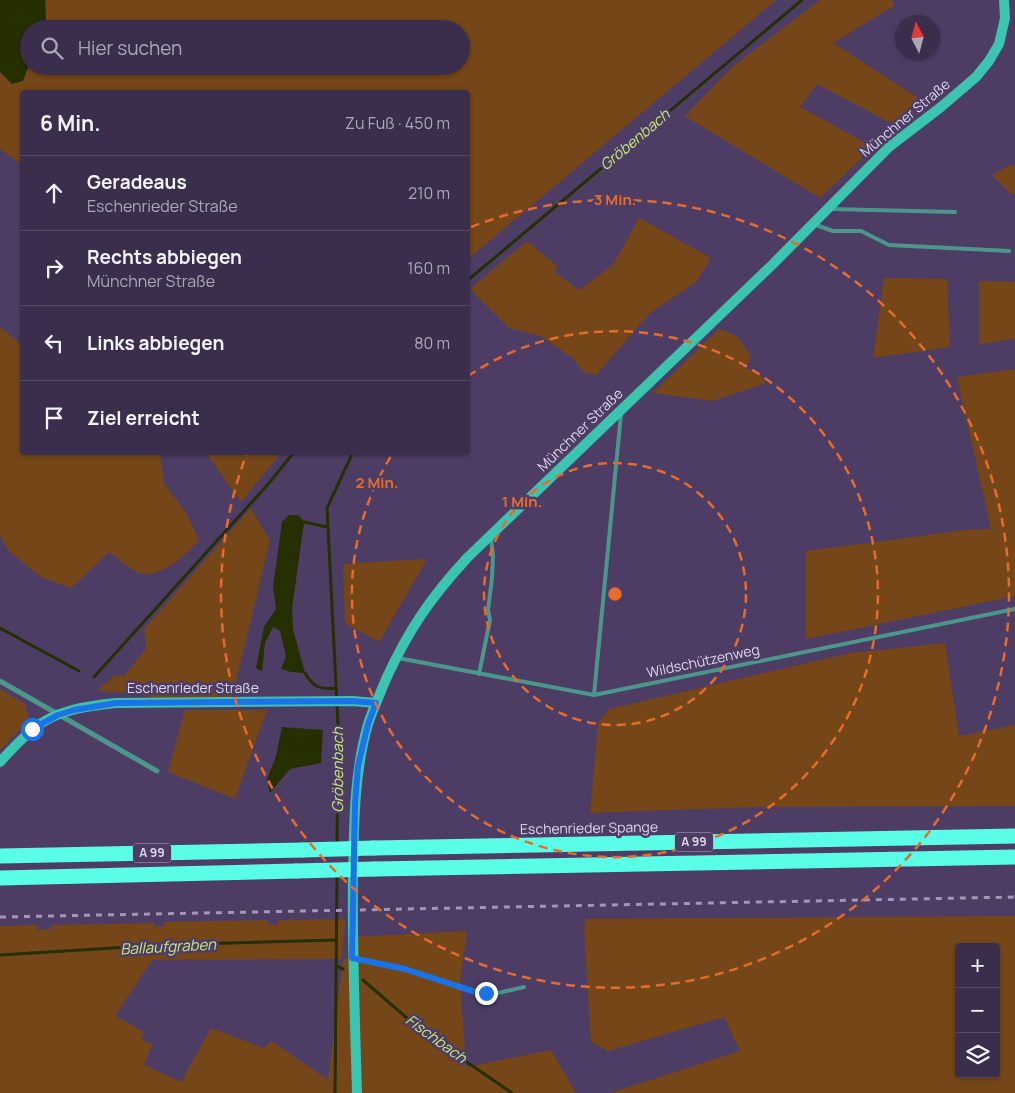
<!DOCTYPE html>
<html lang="de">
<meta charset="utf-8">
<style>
:root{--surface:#3a2e4c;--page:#453a56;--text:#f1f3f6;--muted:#aba8b5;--line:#544a64}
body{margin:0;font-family:Manrope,sans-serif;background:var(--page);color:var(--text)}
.controls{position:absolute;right:15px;bottom:15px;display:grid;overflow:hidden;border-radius:5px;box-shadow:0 1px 4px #0004}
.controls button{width:45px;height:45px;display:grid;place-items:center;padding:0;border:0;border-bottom:1px solid var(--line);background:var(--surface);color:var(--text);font:25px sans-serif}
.compass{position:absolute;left:895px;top:15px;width:45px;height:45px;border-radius:50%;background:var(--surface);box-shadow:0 1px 4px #0004;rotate:354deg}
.stop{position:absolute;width:15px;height:15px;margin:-11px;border:4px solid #1a73e8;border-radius:50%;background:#fff}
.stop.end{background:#1a73e8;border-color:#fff;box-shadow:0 1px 5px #0008}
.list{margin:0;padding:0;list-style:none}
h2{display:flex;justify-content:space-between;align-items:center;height:65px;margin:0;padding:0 20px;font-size:21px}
h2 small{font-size:16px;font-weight:400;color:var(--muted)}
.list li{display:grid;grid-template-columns:32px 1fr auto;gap:15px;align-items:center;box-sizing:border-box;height:75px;padding:0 20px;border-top:1px solid var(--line)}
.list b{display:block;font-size:19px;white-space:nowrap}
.list p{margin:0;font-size:16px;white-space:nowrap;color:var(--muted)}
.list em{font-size:16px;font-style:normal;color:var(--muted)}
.icon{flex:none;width:28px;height:28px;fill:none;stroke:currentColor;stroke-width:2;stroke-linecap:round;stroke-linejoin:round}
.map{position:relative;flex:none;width:1015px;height:1093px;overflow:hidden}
.search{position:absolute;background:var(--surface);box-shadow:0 1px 4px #0004;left:20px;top:20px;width:450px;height:55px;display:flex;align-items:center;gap:12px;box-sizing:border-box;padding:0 18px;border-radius:28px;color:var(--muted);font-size:19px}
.panel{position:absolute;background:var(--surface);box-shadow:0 1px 4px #0004;left:20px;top:90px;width:450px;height:365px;border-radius:5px}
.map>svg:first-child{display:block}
.green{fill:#744618;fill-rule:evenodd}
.water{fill:#252f00}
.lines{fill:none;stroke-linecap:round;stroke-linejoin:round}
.stream{stroke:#252f00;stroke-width:3}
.lane{stroke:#4b978b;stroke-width:4}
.street{stroke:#4b978b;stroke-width:5}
.secondary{stroke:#3bc4b0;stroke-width:10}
.highway{stroke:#5afee6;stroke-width:15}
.rail{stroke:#a297b6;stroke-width:3;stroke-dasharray:6 6;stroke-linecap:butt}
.highway-bridge{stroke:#5afee6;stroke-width:15}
.route{stroke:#1a73e8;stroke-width:6}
.ring{fill:none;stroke:#e66c2e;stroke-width:2.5;stroke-dasharray:9 6}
.labels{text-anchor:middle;stroke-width:5;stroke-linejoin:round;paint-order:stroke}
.shield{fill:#4d3d65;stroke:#b2a8c5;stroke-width:1}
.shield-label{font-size:12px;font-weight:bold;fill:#ded6ee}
.street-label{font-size:14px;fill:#ded6ee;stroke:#4d3d65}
.water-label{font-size:15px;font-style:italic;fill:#c9e775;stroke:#4d3d65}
.centre{fill:#e66c2e;stroke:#4d3d65;stroke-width:2.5}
.ring-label{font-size:15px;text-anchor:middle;font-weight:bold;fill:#e66c2e;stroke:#4d3d65;stroke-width:5;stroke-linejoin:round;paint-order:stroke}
</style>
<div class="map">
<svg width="1015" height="1093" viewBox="0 0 1015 1093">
<rect width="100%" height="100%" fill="#4d3d65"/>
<g class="green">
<polygon points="45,0 776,0 468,259 468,92 22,92 22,165 0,149 0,72 1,74 23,81 29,65 461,66 461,29 42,29 46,19"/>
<polygon points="820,0 892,0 895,5 833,43 926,103 898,127 817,84 800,107 873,147 820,198 685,116 732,67"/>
<polygon points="1010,165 1015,166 1015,194 1011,194 992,175"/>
<polygon points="639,218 711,258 696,282 650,313 596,375 585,373 572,358 541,336 509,328 470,289 527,241 557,266 554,272 579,290 613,265"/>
<polygon points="884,278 947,279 950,347 873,358"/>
<polygon points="979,281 1015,282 1015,339 979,344"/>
<path d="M0 327 22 345V452L160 453 164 483 186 513 199 540C186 555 156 583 135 571 126 566 118 558 109 552L71 588 41 577 8 550 0 535Z"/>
<polygon points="719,329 737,336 751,356 746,368 761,376 766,383 712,401 653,393"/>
<polygon points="1015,369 1015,596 806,639 806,551 966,530 991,529 957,377"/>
<polygon points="206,453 281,453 241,502"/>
<polygon points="251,508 270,541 232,698 151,698 137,693 98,691 99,688 108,682 114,675 124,676 146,649 144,629"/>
<polygon points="427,559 379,642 345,623 343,564"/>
<polygon points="945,643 959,736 1015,725 1015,806 752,807 590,813 598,723 609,709 850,653"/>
<polygon points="0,689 25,704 29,720 0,750"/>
<polygon points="185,710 267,710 235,799 168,772"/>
<path d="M1015 916V1093H610L740 1051 724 1017 608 1051 591 1042 584 929 585 919ZM959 947H996V1074H959Z"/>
<polygon points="345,919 342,959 152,960 115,1016 144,1032 141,1039 152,1045 144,1065 181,1082 211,1028 264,1048 271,1041 328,1080 343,959 352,958 352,937 467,931 460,981 466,1067 551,1050 576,1093 0,1093 0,926 37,925 37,930 51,929 51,925 154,923 155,927 164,927 164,922 268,920 268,925 277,925 278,920"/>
</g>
<g class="water">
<polygon points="0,0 45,0 46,19 42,29 29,29 29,65 23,81 12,84 0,72"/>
<polygon points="289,515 298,515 304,522 292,609 293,629 305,673 291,672 281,669 286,656 280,631 273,627 265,643 262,671 256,668 264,627 276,609 273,587 282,522"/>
<polygon points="282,727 323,730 321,763 290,769 270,793 267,779 276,756"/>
</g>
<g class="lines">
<g class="stream">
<polyline points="468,280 802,0"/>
<polyline points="304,522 327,527"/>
<polyline points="0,628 79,671"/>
<path d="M305 673C313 687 320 690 336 688"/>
<polyline points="94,677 270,482 294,452"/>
<polyline points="337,845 338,724 327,508 353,452"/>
<polyline points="0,955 161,945 336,940"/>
<polyline points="336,966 343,969"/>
<polyline points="363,980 423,1032 512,1093"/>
<polyline points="335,1093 337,874"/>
</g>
<g class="lane">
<polyline points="830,209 955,212"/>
<polyline points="813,224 833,231 861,231 889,245 1009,251"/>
<polyline points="398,658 594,695 1015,609"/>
<polyline points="479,674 490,620 488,610 492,578 493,555 491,538"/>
<polyline points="594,695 621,414"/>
<polyline points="355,958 405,969 475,991 498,993 524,987"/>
</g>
<polyline class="street" points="0,681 157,771"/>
<g class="secondary">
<path d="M0 762C10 751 20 740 31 731 54 710 87 706 116 703L352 701 376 703"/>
<path d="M357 1093C355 1020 352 947 353 874 354 824 354 773 368 724 373 709 380 694 386 679 409 629 431 597 468 557L773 264 889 147 941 107 976 77 989 61 999 44 1005 18 1004 0"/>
</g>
<g class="highway">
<polyline points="374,848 1015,836"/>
<polyline points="0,856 303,850"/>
<polyline points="375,869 1015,857"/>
<polyline points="0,878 296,871"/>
</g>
<polyline class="rail" points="0,917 1015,897"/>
<g class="highway-bridge">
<polyline points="303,850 374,848"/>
<polyline points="296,871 375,869"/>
</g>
</g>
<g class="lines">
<polyline class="route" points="32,729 58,715 74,710 116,703 352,701 376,703 368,724 358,766 355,804 352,958 405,969 475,992 486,993"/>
</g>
<g class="ring">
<circle cx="615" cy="594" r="131"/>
<path d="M468 376A263 263 0 1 1 393 453"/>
<path d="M471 227A394 394 0 1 1 247 453"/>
</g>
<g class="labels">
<g class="shield">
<rect x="675" y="832.5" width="38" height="19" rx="4"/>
<rect x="133" y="843.5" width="38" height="19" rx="4"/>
</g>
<g class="shield-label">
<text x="694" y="846">A 99</text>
<text x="152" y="857">A 99</text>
</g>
<g class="street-label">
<text transform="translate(905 118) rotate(-40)" y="5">Münchner Straße</text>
<text transform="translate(580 430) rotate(-44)" y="5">Münchner Straße</text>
<text transform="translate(703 661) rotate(-12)" y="5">Wildschützenweg</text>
<text x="193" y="693">Eschenrieder Straße</text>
<text transform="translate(589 828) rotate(-1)" y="5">Eschenrieder Spange</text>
</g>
<g class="water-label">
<text transform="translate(635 140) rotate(-40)" y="5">Gröbenbach</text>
<text transform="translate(338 770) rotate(-90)" y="5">Gröbenbach</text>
<text transform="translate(168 947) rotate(-3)" y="5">Ballaufgraben</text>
<text transform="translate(436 1039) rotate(36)" y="5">Fischbach</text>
</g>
</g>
<circle cx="615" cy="594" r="8" class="centre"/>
<g class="ring-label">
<text x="615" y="205">3 Min.</text>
<text x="377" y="488">2 Min.</text>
<text x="522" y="507">1 Min.</text>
</g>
</svg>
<div class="controls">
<button>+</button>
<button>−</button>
<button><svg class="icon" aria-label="layers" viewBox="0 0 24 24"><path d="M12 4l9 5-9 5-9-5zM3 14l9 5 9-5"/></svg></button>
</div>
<svg class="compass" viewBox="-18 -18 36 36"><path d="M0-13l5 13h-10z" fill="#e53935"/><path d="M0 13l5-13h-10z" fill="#aba8b5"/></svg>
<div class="stop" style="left:32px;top:729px"></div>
<div class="stop end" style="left:486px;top:993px"></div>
<div class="search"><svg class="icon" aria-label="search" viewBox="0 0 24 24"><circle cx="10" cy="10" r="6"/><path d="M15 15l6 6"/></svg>Hier suchen</div>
<section class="panel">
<h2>6 Min.<small>Zu Fuß · 450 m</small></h2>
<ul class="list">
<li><svg class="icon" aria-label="ahead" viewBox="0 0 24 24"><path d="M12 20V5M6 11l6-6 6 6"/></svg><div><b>Geradeaus</b><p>Eschenrieder Straße</p></div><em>210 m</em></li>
<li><svg class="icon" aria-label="right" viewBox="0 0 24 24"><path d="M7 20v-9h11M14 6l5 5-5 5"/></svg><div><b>Rechts abbiegen</b><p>Münchner Straße</p></div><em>160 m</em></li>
<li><svg class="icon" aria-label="left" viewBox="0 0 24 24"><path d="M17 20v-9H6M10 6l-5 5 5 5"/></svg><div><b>Links abbiegen</b></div><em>80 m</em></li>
<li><svg class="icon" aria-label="arrive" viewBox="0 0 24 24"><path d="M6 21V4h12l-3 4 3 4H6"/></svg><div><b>Ziel erreicht</b></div></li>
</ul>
</section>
</div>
